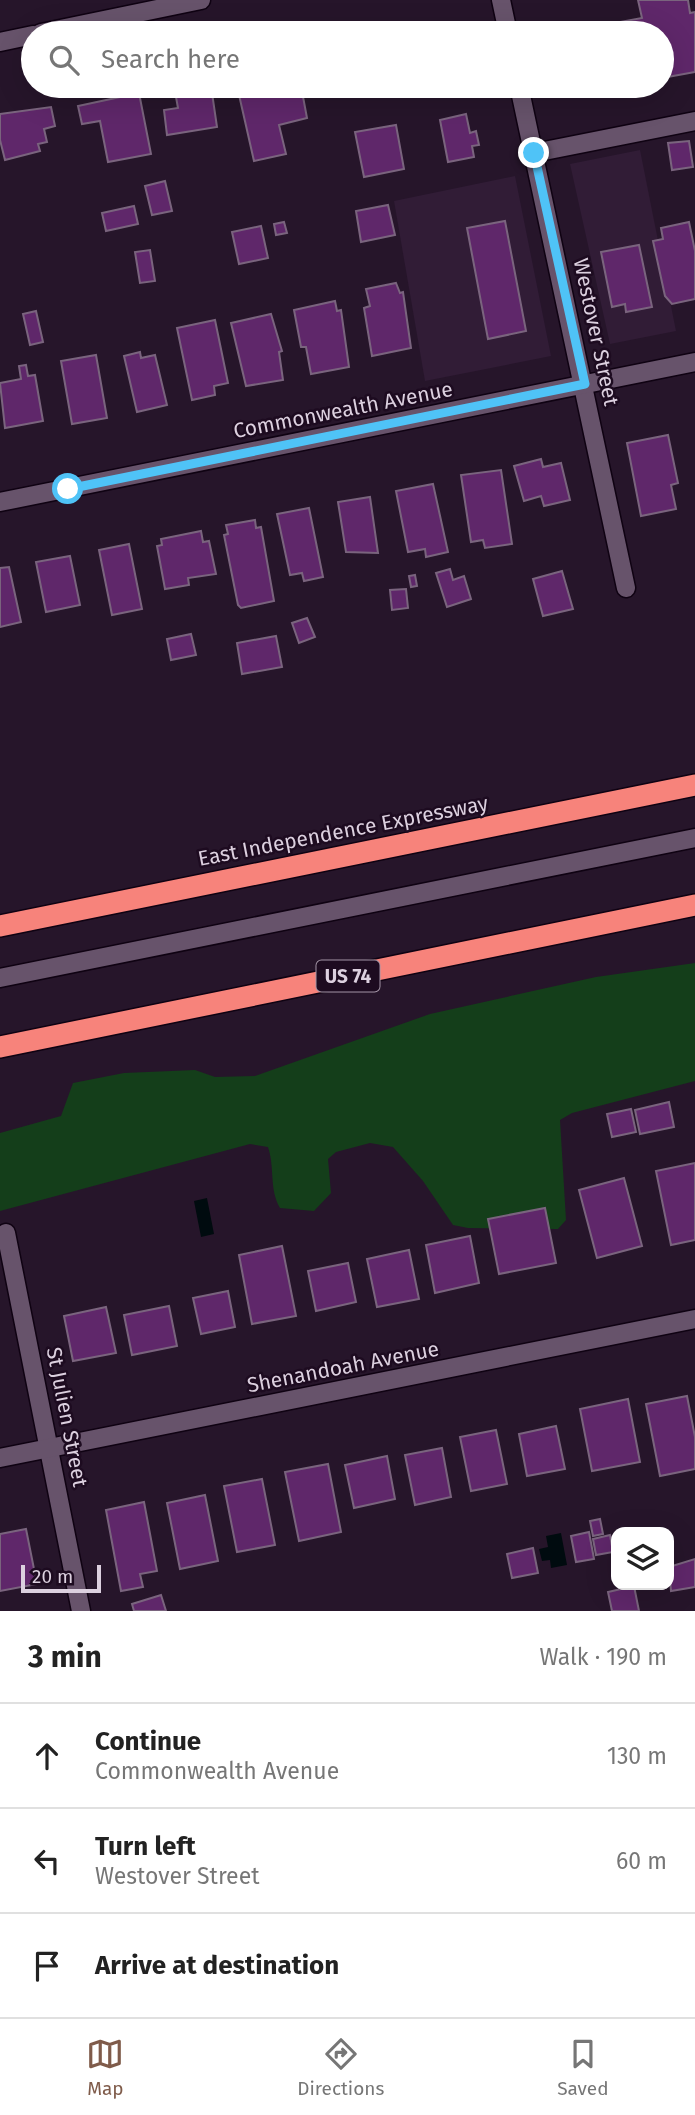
<!DOCTYPE html>
<meta charset="utf-8">
<style>
:root{--surface:#fff;--page:#f6f6f6;--text:#222;--muted:#767676;--line:#e0e0e0;--accent:#7f5b4a}
body{margin:0;font-family:"Fira Sans",sans-serif;background:var(--page);color:var(--text)}
.controls{position:absolute;right:21px;bottom:21px;display:grid;overflow:hidden;border-radius:14px;box-shadow:0 7px 28px #0002}
.controls button{width:63px;height:63px;display:grid;place-items:center;padding:0;border:0;border-bottom:2px solid var(--line);background:var(--surface);color:var(--text);font:35px sans-serif}
.scale{position:absolute;left:21px;bottom:18px;width:80px;box-sizing:border-box;padding-left:7px;border:4px solid #dcd0df;border-top:0;font-size:19px;line-height:24px;white-space:nowrap;color:#dcd0df;-webkit-text-stroke:5px #1d0b20;paint-order:stroke}
.stop{position:absolute;width:21px;height:21px;margin:-16px;border:5px solid #4fc3f7;border-radius:50%;background:#fff}
.stop.end{background:#4fc3f7;border-color:#fff;box-shadow:0 2px 7px #0008}
.list{margin:0;padding:0;list-style:none}
h2{display:flex;justify-content:space-between;align-items:center;height:91px;margin:0;padding:0 28px;font-size:30px}
h2 small{font-size:23px;font-weight:400;color:var(--muted)}
.list li{display:grid;grid-template-columns:46px 1fr auto;gap:21px;align-items:center;box-sizing:border-box;height:105px;padding:0 28px;border-top:2px solid var(--line)}
.list b{display:block;font-size:26px;white-space:nowrap}
.list p{margin:0;font-size:23px;white-space:nowrap;color:var(--muted)}
.list em{font-size:23px;font-style:normal;color:var(--muted)}
.icon{flex:none;width:38px;height:38px;fill:none;stroke:currentColor;stroke-width:2;stroke-linecap:round;stroke-linejoin:round}
.map{position:relative;flex:none;width:695px;height:1611px;overflow:hidden}
.search{position:absolute;background:var(--surface);box-shadow:0 7px 28px #0002;left:21px;right:21px;top:21px;height:77px;display:flex;align-items:center;gap:18px;box-sizing:border-box;padding:0 24px;border-radius:38px;color:var(--muted);font-size:26px}
.sheet{height:406px;background:var(--surface)}
nav{display:flex;justify-content:space-around;align-items:center;box-sizing:border-box;height:98px;border-top:2px solid var(--line);background:var(--surface);font-size:19px;color:var(--muted)}
nav a{display:grid;justify-items:center;gap:4px}
nav .on{color:var(--accent)}
.map>svg:first-child{display:block}
.built{fill:#311c36}
.green{fill:#143e1a}
.water{fill:#000b0f}
.building{fill:#5f276a;stroke:#7a647e;stroke-width:2}
.lines{fill:none;stroke-linecap:round;stroke-linejoin:round}
.minor-casing{stroke:#0f0212;stroke-width:21}
.highway-casing{stroke:#0f0212;stroke-width:24}
.minor{stroke:#67536b;stroke-width:18}
.highway{stroke:#f7837b;stroke-width:21}
.route{stroke:#4fc3f7;stroke-width:9}
.labels{text-anchor:middle;stroke-width:5;stroke-linejoin:round;paint-order:stroke}
.shield{fill:#1d0b20;stroke:#a395a6;stroke-width:2}
.shield-label{font-size:19px;font-weight:bold;fill:#dcd0df}
.street-label{font-size:21px;fill:#dcd0df;stroke:#1d0b20}
</style>
<div class="map">
<svg width="695" height="1611" viewBox="0 0 695 1611">
<rect width="100%" height="100%" fill="#26152a"/>
<g class="built">
<polygon points="640,150 676,331 610,344 570,164"/>
<polygon points="515,176 551,356 425,381 394,201"/>
</g>
<path class="green" d="M695 963V1081L572 1113 560 1120 566 1220 558 1229 468 1228 453 1225 423 1181 393 1147 370 1143 336 1152 328 1159 331 1193 314 1211 280 1208C269 1189 275 1168 268 1147L250 1144 0 1211V1133L61 1116 73 1083 124 1073 195 1070 215 1077 255 1076 430 1014 596 977Z"/>
<g class="water">
<polygon points="207,1198 214,1234 201,1237 194,1201"/>
<polygon points="561,1533 567,1565 551,1568 550,1560 542,1561 539,1549 548,1547 546,1536"/>
</g>
<g class="building">
<polygon points="638,0 688,0 690,13 695,12 695,72 662,78 662,33 594,33 593,27 642,18"/>
<polygon points="470,23 472,33 428,33"/>
<polygon points="174,86 211,86 217,127 167,135 164,110 178,108"/>
<polygon points="237,86 301,86 307,118 279,125 286,154 254,161"/>
<polygon points="139,93 151,154 108,162 100,121 82,124 78,106"/>
<polygon points="51,107 55,126 44,129 47,142 38,144 40,151 5,160 0,140 0,114"/>
<polygon points="466,114 470,133 476,131 479,145 472,146 474,157 448,162 440,120"/>
<polygon points="396,125 404,169 364,177 355,132"/>
<polygon points="689,141 693,167 672,170 668,143"/>
<polygon points="165,181 172,211 152,215 145,186"/>
<polygon points="388,205 395,235 361,242 356,211"/>
<polygon points="134,206 138,224 106,231 102,213"/>
<polygon points="505,221 526,331 488,339 467,228"/>
<polygon points="284,222 287,233 276,235 274,224"/>
<polygon points="689,222 695,251 695,299 672,304 665,296 653,241 663,239 661,228"/>
<polygon points="261,226 268,258 239,264 232,232"/>
<polygon points="639,245 652,307 626,312 625,304 612,307 601,252"/>
<polygon points="150,250 155,281 140,283 135,252"/>
<polygon points="396,283 400,293 403,292 411,348 372,356 364,308 370,306 366,289"/>
<polygon points="335,301 337,311 341,310 349,367 311,374 306,347 301,347 294,310"/>
<polygon points="36,311 43,342 30,345 23,314"/>
<polygon points="271,314 282,351 279,352 283,380 246,386 231,323"/>
<polygon points="215,320 228,383 214,386 215,395 192,400 177,328"/>
<polygon points="140,352 141,358 155,355 167,405 137,412 124,356"/>
<polygon points="96,355 107,418 72,424 61,361"/>
<polygon points="26,365 28,376 35,375 43,421 5,428 0,383 21,379 19,366"/>
<polygon points="668,435 678,483 671,485 676,509 641,516 627,443"/>
<polygon points="541,459 543,467 561,463 570,500 544,506 541,496 524,501 514,466"/>
<polygon points="501,470 512,544 485,548 483,540 471,542 461,475"/>
<polygon points="433,484 448,552 426,557 425,549 408,552 396,491"/>
<polygon points="370,497 378,553 346,552 338,502"/>
<polygon points="309,508 323,577 304,581 302,573 290,575 277,514"/>
<polygon points="255,520 256,528 261,527 274,601 241,608 238,605 224,535 228,534 226,525"/>
<polygon points="201,531 203,542 209,541 216,574 188,578 189,585 165,589 157,546 162,545 161,539"/>
<polygon points="129,544 142,609 112,615 99,550"/>
<polygon points="70,556 80,605 46,612 36,562"/>
<polygon points="9,567 21,622 0,627 0,568"/>
<polygon points="450,569 453,580 464,576 471,599 447,607 436,573"/>
<polygon points="562,571 573,609 543,616 533,579"/>
<polygon points="415,575 417,586 411,587 409,576"/>
<polygon points="406,589 408,608 392,610 390,590"/>
<polygon points="307,618 315,637 299,643 292,623"/>
<polygon points="191,634 196,655 171,660 167,639"/>
<polygon points="276,636 282,667 242,674 237,643"/>
<polygon points="669,1102 674,1127 640,1134 635,1110"/>
<polygon points="631,1109 636,1132 612,1137 607,1114"/>
<polygon points="695,1163 695,1240 671,1245 656,1171"/>
<polygon points="624,1178 642,1246 597,1258 579,1190"/>
<polygon points="545,1208 556,1263 499,1274 488,1219"/>
<polygon points="470,1236 479,1283 435,1293 426,1245"/>
<polygon points="282,1246 296,1316 252,1324 239,1255"/>
<polygon points="409,1250 419,1299 377,1307 367,1259"/>
<polygon points="348,1263 356,1302 316,1311 308,1271"/>
<polygon points="228,1291 235,1327 201,1334 193,1298"/>
<polygon points="169,1306 177,1346 132,1355 124,1315"/>
<polygon points="106,1307 116,1353 73,1361 64,1316"/>
<polygon points="687,1396 695,1437 695,1469 660,1476 646,1404"/>
<polygon points="628,1399 640,1462 592,1471 580,1409"/>
<polygon points="556,1426 565,1469 527,1476 519,1434"/>
<polygon points="496,1430 507,1484 471,1491 460,1437"/>
<polygon points="442,1448 451,1497 415,1505 405,1455"/>
<polygon points="387,1456 395,1499 354,1508 345,1465"/>
<polygon points="328,1464 341,1532 299,1541 285,1472"/>
<polygon points="262,1479 275,1545 237,1552 224,1486"/>
<polygon points="205,1495 218,1561 180,1569 167,1503"/>
<polygon points="144,1502 157,1571 140,1574 143,1587 121,1591 106,1510"/>
<polygon points="600,1519 603,1534 593,1536 590,1521"/>
<polygon points="26,1529 37,1584 0,1591 0,1534"/>
<polygon points="589,1532 594,1559 576,1562 571,1536"/>
<polygon points="610,1535 613,1552 596,1555 593,1539"/>
<polygon points="533,1548 538,1573 512,1578 507,1554"/>
<polygon points="695,1559 695,1587 671,1591 669,1567"/>
<polygon points="634,1586 639,1611 612,1611 608,1592"/>
<polygon points="161,1595 166,1611 134,1611 132,1604"/>
</g>
<g class="lines">
<g class="minor-casing">
<g id="minor">
<polyline points="501,0 508,33"/>
<polyline points="41,33 201,0"/>
<polyline points="0,42 33,35"/>
<polyline points="519,86 626,588"/>
<polyline points="534,153 695,121"/>
<polyline points="0,502 695,362"/>
<polyline points="0,978 695,838"/>
<polyline points="6,1233 81,1611"/>
<polyline points="0,1458 695,1319"/>
</g>
</g>
<g class="highway-casing">
<g id="highway">
<polyline points="0,926 695,785"/>
<polyline points="0,1047 695,905"/>
</g>
</g>
<use href="#minor" class="minor"/>
<use href="#highway" class="highway"/>
</g>
<g class="lines">
<polyline class="route" points="68,489 585,384 534,153"/>
</g>
<g class="labels">
<rect class="shield" x="316.5" y="960.5" width="63" height="31" rx="5"/>
<g class="shield-label">
<text x="348" y="983">US 74</text>
</g>
<g class="street-label">
<text transform="translate(596 332) rotate(78)" y="7">Westover Street</text>
<text transform="translate(343 410) rotate(-11)" y="7">Commonwealth Avenue</text>
<text transform="translate(343 831) rotate(-11)" y="7">East Independence Expressway</text>
<text transform="translate(343 1367) rotate(-11)" y="7">Shenandoah Avenue</text>
<text transform="translate(67 1417) rotate(79)" y="7">St Julien Street</text>
</g>
</g>
</svg>
<div class="controls">
<button><svg class="icon" aria-label="layers" viewBox="0 0 24 24"><path d="M12 4l9 5-9 5-9-5zM3 14l9 5 9-5"/></svg></button>
</div>
<div class="scale">20 m</div>
<div class="stop" style="left:68px;top:489px"></div>
<div class="stop end" style="left:534px;top:153px"></div>
<div class="search"><svg class="icon" aria-label="search" viewBox="0 0 24 24"><circle cx="10" cy="10" r="6"/><path d="M15 15l6 6"/></svg>Search here</div>
</div>
<section class="sheet">
<h2>3 min<small>Walk · 190 m</small></h2>
<ul class="list">
<li><svg class="icon" aria-label="ahead" viewBox="0 0 24 24"><path d="M12 20V5M6 11l6-6 6 6"/></svg><div><b>Continue</b><p>Commonwealth Avenue</p></div><em>130 m</em></li>
<li><svg class="icon" aria-label="left" viewBox="0 0 24 24"><path d="M17 20v-9H6M10 6l-5 5 5 5"/></svg><div><b>Turn left</b><p>Westover Street</p></div><em>60 m</em></li>
<li><svg class="icon" aria-label="arrive" viewBox="0 0 24 24"><path d="M6 21V4h12l-3 4 3 4H6"/></svg><div><b>Arrive at destination</b></div></li>
</ul>
</section>
<nav>
<a class="on"><svg class="icon" aria-label="map" viewBox="0 0 24 24"><path d="M3 6l6-2 6 2 6-2v14l-6 2-6-2-6 2zM9 4v14M15 6v14"/></svg>Map</a>
<a><svg class="icon" aria-label="directions" viewBox="0 0 24 24"><path d="M12 3l9 9-9 9-9-9zM9 14v-3h6M13 9l2 2-2 2"/></svg>Directions</a>
<a><svg class="icon" aria-label="saved" viewBox="0 0 24 24"><path d="M7 4h10v16l-5-4-5 4z"/></svg>Saved</a>
</nav>
